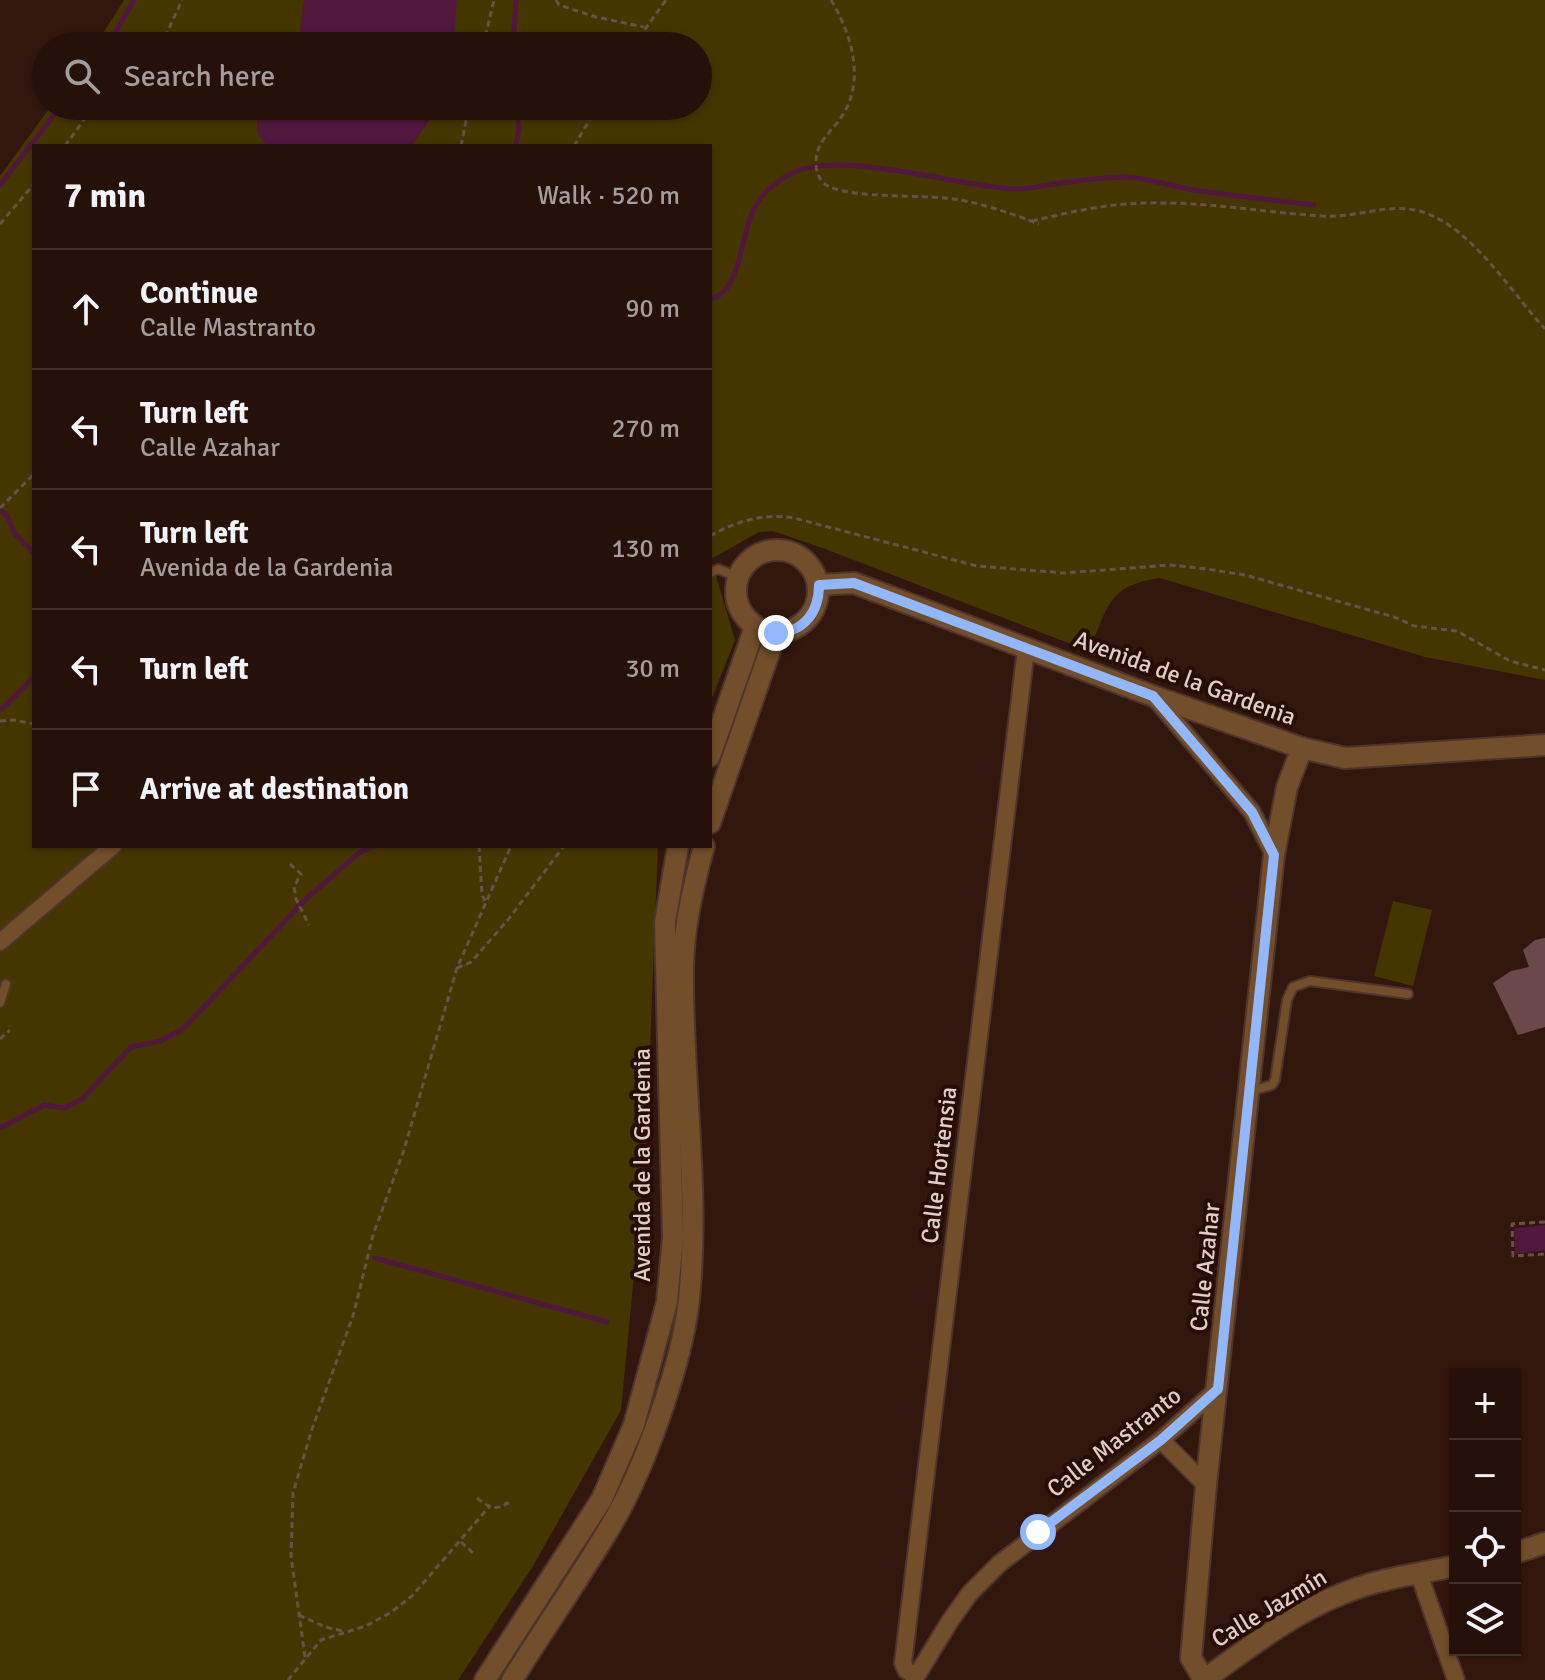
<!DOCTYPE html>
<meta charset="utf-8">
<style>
:root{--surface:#26110a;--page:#321f18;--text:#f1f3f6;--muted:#a49d9c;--line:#42312b}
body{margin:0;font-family:Signika,sans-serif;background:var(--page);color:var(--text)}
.controls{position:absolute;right:24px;bottom:24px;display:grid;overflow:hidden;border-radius:0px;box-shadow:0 2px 6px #0004}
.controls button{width:72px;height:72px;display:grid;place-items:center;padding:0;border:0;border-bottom:2px solid var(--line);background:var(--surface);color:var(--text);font:40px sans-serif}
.stop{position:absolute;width:24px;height:24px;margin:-18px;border:6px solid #92b7fd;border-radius:50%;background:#fff}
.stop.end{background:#92b7fd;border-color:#fff;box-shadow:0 2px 8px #0008}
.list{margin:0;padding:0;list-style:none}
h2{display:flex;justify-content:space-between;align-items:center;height:104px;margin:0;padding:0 32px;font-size:34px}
h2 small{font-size:26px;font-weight:400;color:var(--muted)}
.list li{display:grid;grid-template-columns:52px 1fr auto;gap:24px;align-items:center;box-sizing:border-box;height:120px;padding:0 32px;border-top:2px solid var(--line)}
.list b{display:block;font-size:30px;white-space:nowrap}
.list p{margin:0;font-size:26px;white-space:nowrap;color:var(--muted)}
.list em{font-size:26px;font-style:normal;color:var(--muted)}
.icon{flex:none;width:44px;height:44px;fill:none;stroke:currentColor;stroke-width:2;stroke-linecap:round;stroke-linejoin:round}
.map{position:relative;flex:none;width:1545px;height:1680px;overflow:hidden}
.search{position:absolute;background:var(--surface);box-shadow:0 2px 6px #0004;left:32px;top:32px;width:680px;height:88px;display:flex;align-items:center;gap:20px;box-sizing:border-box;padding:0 28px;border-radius:44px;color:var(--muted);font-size:30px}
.panel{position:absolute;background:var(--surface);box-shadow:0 2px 6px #0004;left:32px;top:144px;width:680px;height:704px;border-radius:0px}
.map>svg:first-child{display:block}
.green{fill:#453600}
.water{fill:#51173d}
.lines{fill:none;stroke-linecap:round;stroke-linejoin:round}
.stream{stroke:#51173d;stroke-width:5}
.building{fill:#6a484c}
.service-casing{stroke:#4e342c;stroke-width:12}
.minor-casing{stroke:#4e342c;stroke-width:20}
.tertiary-casing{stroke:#4e342c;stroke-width:24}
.path{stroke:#695048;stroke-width:3;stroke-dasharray:6 4;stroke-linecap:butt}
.service{stroke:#724e2a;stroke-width:8}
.minor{stroke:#724e2a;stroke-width:16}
.tertiary{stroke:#724e2a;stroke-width:20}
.route{stroke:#92b7fd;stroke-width:10}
.labels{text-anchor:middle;stroke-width:8;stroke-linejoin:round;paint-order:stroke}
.street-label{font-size:24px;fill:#e1cdc7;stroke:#280d06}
</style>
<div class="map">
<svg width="1545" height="1680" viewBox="0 0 1545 1680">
<rect width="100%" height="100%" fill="#32170e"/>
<g class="green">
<path d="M124 0H1545V680L1425 657 1160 578C1107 585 1108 608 1089 651L828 550 773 531 759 532 711 559 735 640 710 703V146H34V846H658L646 1150 621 1410 533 1566 458 1680H0V176L51 106H698V46H95Z"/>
<polygon points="1393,901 1432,910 1413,986 1374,976"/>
</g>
<g class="water">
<polygon points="304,0 457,0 454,35 449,46 298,46"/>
<polygon points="257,106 434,106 430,119 412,146 267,146 257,132"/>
<polygon points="1545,1225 1545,1251 1515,1254 1514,1228"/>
</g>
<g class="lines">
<g class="stream">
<polyline points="108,46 134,0"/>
<polyline points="513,46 516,0"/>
<polyline points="516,106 519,128 516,146"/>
<polyline points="0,185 61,106"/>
<path d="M710 299C741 293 741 234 753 211 761 193 779 178 797 171 844 151 959 186 1013 189 1025 190 1038 186 1049 185 1073 181 1098 178 1122 177 1145 177 1171 186 1194 190 1234 196 1274 200 1314 205"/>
<polyline points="0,510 7,516 15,534 34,553"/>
<polyline points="2,709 34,677"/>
<polyline points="0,1128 44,1105 65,1108 82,1099 131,1047 160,1041 183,1029 306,899 359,853 374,846"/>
<polyline points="375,1258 607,1322"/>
</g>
</g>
<polygon class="building" points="1545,938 1545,1027 1518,1035 1493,983 1511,971 1529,967 1523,950 1535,940"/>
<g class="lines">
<g class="service-casing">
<g id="service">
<polyline points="710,573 718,569 738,577"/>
<polyline points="0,1003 6,984"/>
<polyline points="1250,1091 1272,1085 1275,1080 1287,1000 1293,987 1310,981 1408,994"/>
</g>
</g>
<g class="minor-casing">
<g id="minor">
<polyline points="1154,697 1252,812 1274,855"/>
<polyline points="0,942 113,846"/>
<polyline points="1161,1440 1206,1485"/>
<polyline points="1419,1574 1456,1680"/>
<polyline points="916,1676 906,1670 903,1663 1026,649"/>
<polyline points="914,1680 950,1621 970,1593 999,1564 1161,1440 1218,1389"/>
</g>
</g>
<g class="tertiary-casing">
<g id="tertiary">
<circle cx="777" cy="591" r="41"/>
<polyline points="819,585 854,583 1153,696 1302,748 1345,758 1545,745"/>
<polyline points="710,756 755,627"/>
<polyline points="710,823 776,633"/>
<polyline points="1515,1553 1545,1543"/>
<path d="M1205 1679C1250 1647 1295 1611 1347 1592 1381 1578 1419 1574 1455 1566"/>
<polyline points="485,1680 602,1499 634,1425 667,1302 673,1237 665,922 678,846"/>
<path d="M512 1680C544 1629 579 1579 610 1527 644 1471 682 1364 689 1299 700 1190 682 1080 683 971 683 929 693 887 704 846"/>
<polyline points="1204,1680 1191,1658 1206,1485 1274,855 1287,787 1302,748"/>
</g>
</g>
<g class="path">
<polyline points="556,0 559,5 596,17 644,27"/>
<path d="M831 0C851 33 866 80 842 116 832 132 816 141 816 162 816 173 820 183 830 187 856 198 915 195 945 198 977 201 1010 213 1039 224"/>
<polyline points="161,46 182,0"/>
<polyline points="483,46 494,0"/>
<polyline points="633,46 666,0"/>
<polyline points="65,146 94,106"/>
<polyline points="461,146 469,106"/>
<polyline points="574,146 598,106"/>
<path d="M1032 221C1063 214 1095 206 1127 204 1193 199 1257 212 1322 216 1361 219 1396 197 1435 217 1478 238 1513 294 1545 329"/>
<polyline points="0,224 34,184"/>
<polyline points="0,508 34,474"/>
<path d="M710 536C737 521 763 513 794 518L977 566 1064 573 1171 565 1207 569 1245 575 1394 617 1414 626 1457 631 1510 661 1545 670"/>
<polyline points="0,721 14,720 34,724"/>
<polyline points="479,846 482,895 485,901"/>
<polyline points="290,864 301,874 294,887 296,899 309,925"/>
<polyline points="457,968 471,962 507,921 564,846"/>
<polyline points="0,1039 10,1030"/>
<polyline points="1545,1222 1512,1224 1513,1256 1545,1254"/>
<path d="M477 1498C487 1506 496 1512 507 1503L511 1505"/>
<polyline points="461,1542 473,1553"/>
<polyline points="299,1615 325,1627 343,1631"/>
<polyline points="305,1657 291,1556 293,1493 312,1429 353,1316 373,1235 403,1153 457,968 511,846"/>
<polyline points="288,1680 321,1640 366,1626 390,1613 412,1596 489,1507"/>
</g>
<use href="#service" class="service"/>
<use href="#minor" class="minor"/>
<use href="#tertiary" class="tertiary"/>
</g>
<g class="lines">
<path class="route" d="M776 633C805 632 819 611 819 585L854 583 1153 696 1252 812 1274 855 1218 1389 1161 1440 1038 1532"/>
</g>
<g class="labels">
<g class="street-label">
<text transform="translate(1185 678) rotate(20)" y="8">Avenida de la Gardenia</text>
<text transform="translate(642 1165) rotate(-90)" y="8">Avenida de la Gardenia</text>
<text transform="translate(939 1165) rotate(-83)" y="8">Calle Hortensia</text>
<text transform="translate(1205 1267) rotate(-84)" y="8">Calle Azahar</text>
<text transform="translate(1114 1442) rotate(-38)" y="8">Calle Mastranto</text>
<text transform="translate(1269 1608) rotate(-31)" y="8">Calle Jazmín</text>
</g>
</g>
</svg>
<div class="controls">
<button>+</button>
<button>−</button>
<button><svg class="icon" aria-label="locate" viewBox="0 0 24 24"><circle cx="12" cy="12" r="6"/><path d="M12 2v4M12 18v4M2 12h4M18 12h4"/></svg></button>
<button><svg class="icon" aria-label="layers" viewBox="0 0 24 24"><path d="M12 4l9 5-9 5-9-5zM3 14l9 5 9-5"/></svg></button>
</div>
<div class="stop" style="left:1038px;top:1532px"></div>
<div class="stop end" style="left:776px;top:633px"></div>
<div class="search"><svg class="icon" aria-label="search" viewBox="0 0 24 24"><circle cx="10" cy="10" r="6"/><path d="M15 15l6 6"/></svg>Search here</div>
<section class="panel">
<h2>7 min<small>Walk · 520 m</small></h2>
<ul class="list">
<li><svg class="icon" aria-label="ahead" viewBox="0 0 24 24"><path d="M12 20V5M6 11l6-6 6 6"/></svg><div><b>Continue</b><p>Calle Mastranto</p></div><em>90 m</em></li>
<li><svg class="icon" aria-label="left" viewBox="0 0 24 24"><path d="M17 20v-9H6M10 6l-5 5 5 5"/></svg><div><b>Turn left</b><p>Calle Azahar</p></div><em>270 m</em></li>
<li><svg class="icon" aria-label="left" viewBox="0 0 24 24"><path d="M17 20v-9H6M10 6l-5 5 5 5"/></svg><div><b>Turn left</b><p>Avenida de la Gardenia</p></div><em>130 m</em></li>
<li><svg class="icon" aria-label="left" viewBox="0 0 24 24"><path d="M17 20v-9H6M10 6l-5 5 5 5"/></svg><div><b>Turn left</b></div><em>30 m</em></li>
<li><svg class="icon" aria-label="arrive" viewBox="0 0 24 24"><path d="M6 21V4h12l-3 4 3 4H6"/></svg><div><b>Arrive at destination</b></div></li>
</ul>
</section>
</div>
